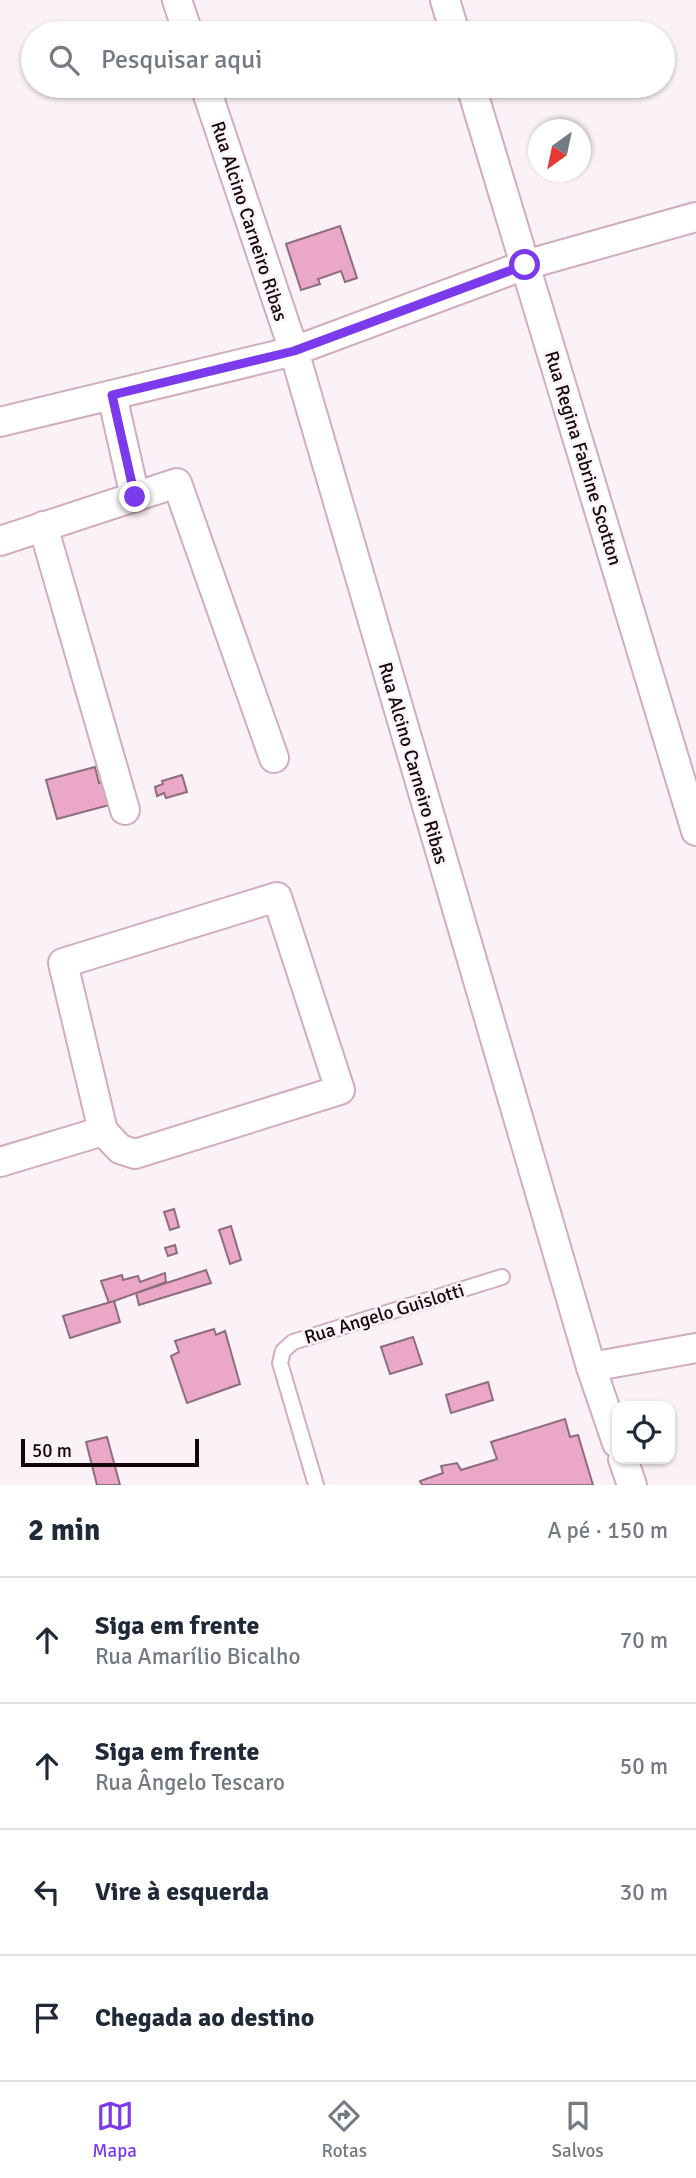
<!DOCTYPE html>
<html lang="pt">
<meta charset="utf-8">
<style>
:root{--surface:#fff;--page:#f2f2f3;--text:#1f2937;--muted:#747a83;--line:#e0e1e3;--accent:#7c3aed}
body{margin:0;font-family:Signika,sans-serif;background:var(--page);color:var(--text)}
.controls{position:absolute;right:21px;bottom:21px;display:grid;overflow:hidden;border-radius:14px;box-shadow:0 2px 5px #0004}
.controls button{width:63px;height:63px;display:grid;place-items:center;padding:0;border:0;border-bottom:2px solid var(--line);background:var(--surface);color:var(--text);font:35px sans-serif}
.compass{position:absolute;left:528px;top:119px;width:63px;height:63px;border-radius:50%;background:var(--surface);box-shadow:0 2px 5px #0004;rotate:213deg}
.scale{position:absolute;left:21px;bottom:18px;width:178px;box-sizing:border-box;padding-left:7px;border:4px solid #13070d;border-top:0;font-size:19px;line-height:24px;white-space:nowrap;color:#13070d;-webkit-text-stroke:5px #faf2f6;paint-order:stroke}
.stop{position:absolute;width:21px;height:21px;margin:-16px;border:5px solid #7c3aed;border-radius:50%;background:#fff}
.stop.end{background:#7c3aed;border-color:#fff;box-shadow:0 2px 7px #0008}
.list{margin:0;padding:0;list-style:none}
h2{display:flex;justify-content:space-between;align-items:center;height:91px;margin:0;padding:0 28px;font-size:30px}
h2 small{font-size:23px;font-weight:400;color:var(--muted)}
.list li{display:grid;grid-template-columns:46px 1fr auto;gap:21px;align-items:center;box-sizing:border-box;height:126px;padding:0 28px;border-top:2px solid var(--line)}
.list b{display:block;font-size:26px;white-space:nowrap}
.list p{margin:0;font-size:23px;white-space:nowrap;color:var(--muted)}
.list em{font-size:23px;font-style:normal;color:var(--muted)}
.icon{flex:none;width:38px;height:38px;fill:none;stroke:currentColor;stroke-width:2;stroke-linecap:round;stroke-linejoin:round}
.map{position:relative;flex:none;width:696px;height:1485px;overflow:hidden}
.search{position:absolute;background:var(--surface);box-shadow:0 2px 5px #0004;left:21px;right:21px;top:21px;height:77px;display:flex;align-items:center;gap:18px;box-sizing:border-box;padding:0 24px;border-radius:38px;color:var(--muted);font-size:26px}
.sheet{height:595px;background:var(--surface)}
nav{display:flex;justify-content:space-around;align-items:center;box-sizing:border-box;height:98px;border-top:2px solid var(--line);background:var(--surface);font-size:19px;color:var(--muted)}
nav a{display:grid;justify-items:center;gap:4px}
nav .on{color:var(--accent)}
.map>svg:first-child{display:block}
.building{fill:#eba7c7;stroke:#8e6d7c;stroke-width:2}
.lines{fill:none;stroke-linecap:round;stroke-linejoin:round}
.lane-casing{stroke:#d1adbd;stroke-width:18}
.street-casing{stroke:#d1adbd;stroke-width:32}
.lane{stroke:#fff;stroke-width:14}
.street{stroke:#fff;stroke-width:28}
.route{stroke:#7c3aed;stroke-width:9}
.labels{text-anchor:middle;stroke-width:5;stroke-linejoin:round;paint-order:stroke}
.street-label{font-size:19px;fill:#13070d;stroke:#faf2f6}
</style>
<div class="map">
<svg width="696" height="1485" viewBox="0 0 696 1485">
<rect width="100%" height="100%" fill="#faf2f6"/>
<g class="building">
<polygon points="340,226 357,278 345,282 341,271 318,279 320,284 301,290 286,244"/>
<polygon points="95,767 99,783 107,781 113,804 57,819 46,780"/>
<polygon points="182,775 187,792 166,798 164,793 157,796 155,787 163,784 162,781"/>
<polygon points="174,1209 179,1227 170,1230 164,1212"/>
<polygon points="231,1226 241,1260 230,1264 219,1230"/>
<polygon points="175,1245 177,1253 168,1256 165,1248"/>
<polygon points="206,1270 211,1283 139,1305 136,1293"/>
<polygon points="165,1273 166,1282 109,1303 101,1281 122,1275 123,1280 138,1276 140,1282"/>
<polygon points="114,1301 120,1322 70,1338 63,1316"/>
<polygon points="214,1329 216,1335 225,1331 240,1384 187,1403 171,1356 179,1352 175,1341"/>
<polygon points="413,1337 422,1364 390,1374 381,1347"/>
<polygon points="488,1382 493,1400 451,1413 446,1395"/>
<polygon points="565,1419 570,1437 578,1435 593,1485 422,1485 420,1481 443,1473 441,1466 457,1463 461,1470 497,1459 491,1442"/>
<polygon points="107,1437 120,1485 97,1485 86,1442"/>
</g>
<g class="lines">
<g class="lane-casing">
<polyline id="lane" points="316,1485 280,1363 283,1351 293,1342 502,1277"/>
</g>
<g class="street-casing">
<g id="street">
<polyline points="177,0 188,33"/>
<polyline points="445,0 455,33"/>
<polyline points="205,86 294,351 591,1367 617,1443"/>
<polyline points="471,86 696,831"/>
<polyline points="112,395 135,497"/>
<polyline points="0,422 294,351 525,265 696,217"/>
<polyline points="43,526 125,810"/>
<polyline points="0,541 177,483 274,758"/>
<polygon points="277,897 340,1090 135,1154 120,1149 103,1131 63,963"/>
<polyline points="0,1162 103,1131"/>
<polyline points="591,1367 696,1348"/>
<polyline points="623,1459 632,1485"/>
</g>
</g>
<use href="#lane" class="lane"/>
<use href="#street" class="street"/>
</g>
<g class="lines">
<polyline class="route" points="135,497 112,395 294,351 525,265"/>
</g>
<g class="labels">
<g class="street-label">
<text transform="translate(250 221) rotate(72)" y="7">Rua Alcino Carneiro Ribas</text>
<text transform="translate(584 458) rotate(73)" y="7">Rua Regina Fabrine Scotton</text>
<text transform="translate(414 763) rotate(74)" y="7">Rua Alcino Carneiro Ribas</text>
<text transform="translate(384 1313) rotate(-17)" y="7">Rua Angelo Guislotti</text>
</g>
</g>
</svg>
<div class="controls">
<button><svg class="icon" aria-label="locate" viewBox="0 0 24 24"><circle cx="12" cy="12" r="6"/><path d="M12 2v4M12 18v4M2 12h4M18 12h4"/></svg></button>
</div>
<svg class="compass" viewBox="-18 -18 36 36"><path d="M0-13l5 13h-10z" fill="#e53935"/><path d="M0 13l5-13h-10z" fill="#747a83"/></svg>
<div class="scale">50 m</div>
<div class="stop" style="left:525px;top:265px"></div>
<div class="stop end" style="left:135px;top:497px"></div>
<div class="search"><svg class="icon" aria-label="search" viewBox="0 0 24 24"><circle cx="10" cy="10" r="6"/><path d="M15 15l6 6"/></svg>Pesquisar aqui</div>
</div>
<section class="sheet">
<h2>2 min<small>A pé · 150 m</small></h2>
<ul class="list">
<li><svg class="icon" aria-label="ahead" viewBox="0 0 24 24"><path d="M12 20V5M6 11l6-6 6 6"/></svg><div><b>Siga em frente</b><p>Rua Amarílio Bicalho</p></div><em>70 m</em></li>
<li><svg class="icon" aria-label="ahead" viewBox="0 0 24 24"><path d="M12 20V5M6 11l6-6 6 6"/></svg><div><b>Siga em frente</b><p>Rua Ângelo Tescaro</p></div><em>50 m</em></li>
<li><svg class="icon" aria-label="left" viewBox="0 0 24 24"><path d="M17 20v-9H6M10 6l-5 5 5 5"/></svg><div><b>Vire à esquerda</b></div><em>30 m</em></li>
<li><svg class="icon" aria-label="arrive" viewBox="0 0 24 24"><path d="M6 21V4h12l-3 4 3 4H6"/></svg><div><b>Chegada ao destino</b></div></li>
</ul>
</section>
<nav>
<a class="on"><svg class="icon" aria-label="map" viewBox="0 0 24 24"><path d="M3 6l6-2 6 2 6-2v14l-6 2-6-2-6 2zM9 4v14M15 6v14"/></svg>Mapa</a>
<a><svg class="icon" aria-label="directions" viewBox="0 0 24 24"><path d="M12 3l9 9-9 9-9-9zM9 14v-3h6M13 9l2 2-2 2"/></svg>Rotas</a>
<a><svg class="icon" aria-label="saved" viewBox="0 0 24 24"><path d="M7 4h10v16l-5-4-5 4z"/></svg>Salvos</a>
</nav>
